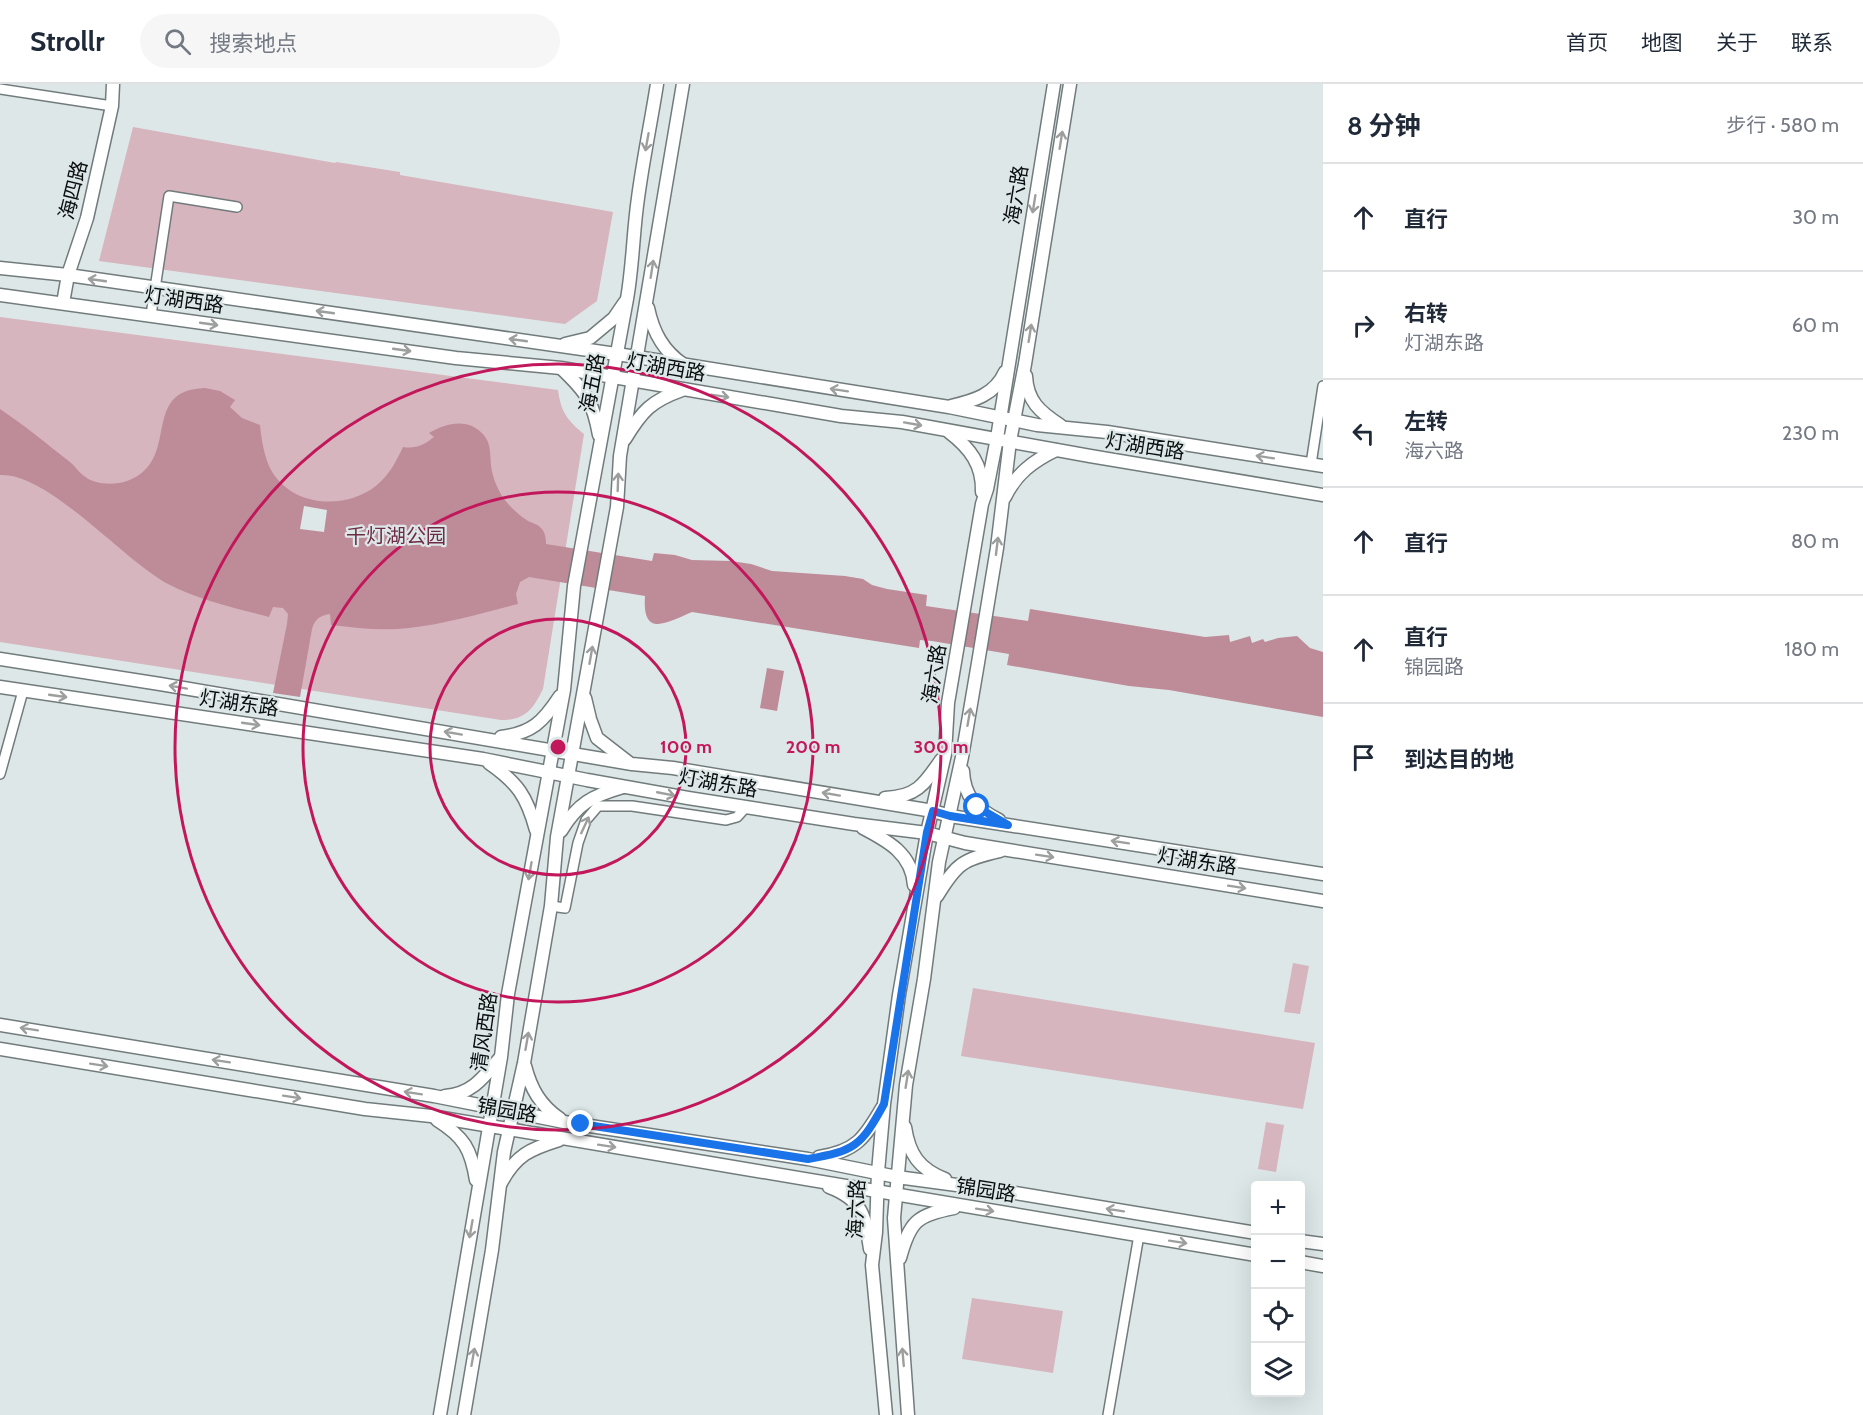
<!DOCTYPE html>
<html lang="zh">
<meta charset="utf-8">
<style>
:root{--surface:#fff;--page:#f6f6f7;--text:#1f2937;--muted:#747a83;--line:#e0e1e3}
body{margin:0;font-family:Cabin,"Noto Sans SC",sans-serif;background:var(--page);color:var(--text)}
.controls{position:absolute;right:18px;bottom:18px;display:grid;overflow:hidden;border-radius:6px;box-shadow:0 6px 24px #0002}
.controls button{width:54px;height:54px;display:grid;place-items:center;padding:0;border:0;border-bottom:2px solid var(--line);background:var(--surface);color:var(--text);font:30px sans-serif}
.stop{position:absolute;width:18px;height:18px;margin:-14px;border:4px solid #1a73e8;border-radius:50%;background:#fff}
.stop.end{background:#1a73e8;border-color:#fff;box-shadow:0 2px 6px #0008}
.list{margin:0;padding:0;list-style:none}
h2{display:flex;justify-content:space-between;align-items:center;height:78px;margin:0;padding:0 24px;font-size:26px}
h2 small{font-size:20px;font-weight:400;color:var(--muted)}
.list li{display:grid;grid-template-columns:39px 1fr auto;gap:18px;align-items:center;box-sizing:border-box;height:108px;padding:0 24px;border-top:2px solid var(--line)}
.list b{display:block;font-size:22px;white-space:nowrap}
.list p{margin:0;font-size:20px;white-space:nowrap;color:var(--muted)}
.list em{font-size:20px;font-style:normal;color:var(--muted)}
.icon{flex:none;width:33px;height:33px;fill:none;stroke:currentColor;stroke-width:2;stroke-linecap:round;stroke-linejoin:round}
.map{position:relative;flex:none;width:1323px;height:1331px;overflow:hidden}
header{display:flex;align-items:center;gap:36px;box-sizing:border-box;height:84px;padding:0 30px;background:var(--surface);border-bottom:2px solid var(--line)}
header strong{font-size:28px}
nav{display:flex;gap:33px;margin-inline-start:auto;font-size:21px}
.search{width:420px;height:54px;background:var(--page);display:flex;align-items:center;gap:15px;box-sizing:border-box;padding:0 21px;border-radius:33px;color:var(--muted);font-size:22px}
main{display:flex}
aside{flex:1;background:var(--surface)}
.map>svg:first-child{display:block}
.green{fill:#d6b5be}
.water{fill:#be8b99}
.pier{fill:#dde7e8}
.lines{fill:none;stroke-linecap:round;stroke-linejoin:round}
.minor-casing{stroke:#727b7c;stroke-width:12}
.major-casing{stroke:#727b7c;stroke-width:15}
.minor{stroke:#fff;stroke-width:9}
.major{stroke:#fff;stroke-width:12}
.oneway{stroke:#9d9e9e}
.route{stroke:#1a73e8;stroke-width:8}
.ring{fill:none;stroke:#c2185b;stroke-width:3}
.labels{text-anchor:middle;stroke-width:4.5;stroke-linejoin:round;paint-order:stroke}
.street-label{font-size:20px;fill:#090d0d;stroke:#dde7e8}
.park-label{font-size:20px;fill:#6d2c43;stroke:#dde7e8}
.centre{fill:#c2185b;stroke:#dde7e8;stroke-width:3}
.ring-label{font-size:18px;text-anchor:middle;font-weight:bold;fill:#c2185b;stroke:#dde7e8;stroke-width:4.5;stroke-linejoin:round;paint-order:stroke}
</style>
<header>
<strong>Strollr</strong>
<div class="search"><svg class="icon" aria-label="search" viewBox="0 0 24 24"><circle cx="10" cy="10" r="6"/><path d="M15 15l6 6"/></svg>搜索地点</div>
<nav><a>首页</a><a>地图</a><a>关于</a><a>联系</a></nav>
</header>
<main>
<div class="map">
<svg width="1323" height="1331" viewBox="0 0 1323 1331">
<rect width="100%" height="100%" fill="#dde7e8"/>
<g class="green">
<polygon points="133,43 335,79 336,78 400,88 400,91 613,128 597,217 565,240 99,177"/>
<path d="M0 233 558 306C561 328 567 336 584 350L543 605C533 625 526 636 501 636L0 558Z"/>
<polygon points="1293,879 1309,882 1300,930 1284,928"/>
<polygon points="973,904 1315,959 1303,1025 961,972"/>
<polygon points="1266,1038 1284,1041 1276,1088 1258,1085"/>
<polygon points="972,1214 1063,1227 1053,1289 962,1275"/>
</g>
<g class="water">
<path d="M205 304 220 307 235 316 230 323 242 334 260 341C261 353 263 365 267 377 283 422 343 429 377 401 389 391 396 378 403 363 416 365 424 361 434 353L429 349C448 338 471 333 486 354 491 362 490 373 491 381 492 393 498 406 504 415 511 424 519 431 528 437 532 439 537 440 540 443 545 447 546 454 546 460L652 477 654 469 675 471 692 476 731 477 751 480 772 487 845 492 863 495 872 501 887 505 927 511 926 522 1028 537 1030 525 1205 553 1229 551 1230 558 1250 552 1252 559 1263 555 1265 558 1278 554 1297 552 1310 564 1323 568V633L1169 606 1129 602 1007 581 1009 570 932 557 920 556 919 564 692 528C666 539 642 554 645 512L529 493 520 498 516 510 518 520C483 529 446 540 409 544 383 547 357 544 331 541L330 530C319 532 315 535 312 545L300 613 273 609 287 540 288 530 283 524 273 523 269 533C235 524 199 516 168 500 123 476 48 388 0 391V325C24 341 47 360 70 378 76 383 80 390 87 394 97 401 116 401 127 397 183 377 138 306 205 304Z"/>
<polygon points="767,584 784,587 777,627 760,624"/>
</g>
<polygon class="pier" points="304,422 327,426 324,448 300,445"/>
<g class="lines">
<g class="minor-casing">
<g id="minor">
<polyline points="0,5 112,22"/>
<polyline points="151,231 169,112 237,123"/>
<polyline points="1311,380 1323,302"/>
<polyline points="0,690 23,607"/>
<polyline points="551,822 565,824 578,759 586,736 598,722 632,722 726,736 737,733 746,723"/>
<polyline points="1108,1331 1139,1151"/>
</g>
</g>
<g class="major-casing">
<g id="major">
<polyline points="0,184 68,191 637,273 949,323 1037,341 1107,348 1323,382"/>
<polyline points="0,211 456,274 561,284 841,332 902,338 1090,372 1323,411"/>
<polyline points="63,219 68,191 87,134 112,22 113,0"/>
<path d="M648 224C653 248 663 267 684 281"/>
<polyline points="565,260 590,254 614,234 625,218"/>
<path d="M562 285C586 308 593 317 599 351"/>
<path d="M1026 292C1027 317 1040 328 1060 341"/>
<path d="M951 322C973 317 995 311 1005 288"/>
<path d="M949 348C970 364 983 381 982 408"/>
<path d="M625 355C642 327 651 317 682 306"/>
<path d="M1005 413C1016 390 1033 377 1056 366"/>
<polyline points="0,575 160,600 632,680 673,684 933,727 950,732 1323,790"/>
<polyline points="0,603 483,675 587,696 688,714 854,740 927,749 965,759 1323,817"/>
<polyline points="585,614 590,635 597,654 628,678"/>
<path d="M501 653C532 649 543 638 560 612"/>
<path d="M489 679C518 699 527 713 536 746"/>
<path d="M963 687C964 713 977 725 999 736"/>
<path d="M885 714C916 713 924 701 941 676"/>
<path d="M863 744C888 757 912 770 914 801"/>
<path d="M561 747C578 719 592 712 623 703"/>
<path d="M937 812C957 779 962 776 1000 767"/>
<polyline points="0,941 434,1012 564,1038 808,1075 897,1093 1009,1108 1256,1149"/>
<polyline points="0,965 365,1025 431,1032 1256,1171"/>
<path d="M525 982C531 1005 540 1021 560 1035"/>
<path d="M445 1012C472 1010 484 993 500 974"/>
<path d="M437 1036C464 1053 471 1065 476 1096"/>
<path d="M905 1043C909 1070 919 1085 945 1095"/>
<path d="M819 1073C856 1067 864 1055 882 1024"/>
<path d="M501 1099C516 1071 530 1065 559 1056"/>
<path d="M829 1103C863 1116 865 1132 870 1165"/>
<polyline points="1300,1157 1323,1160"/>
<path d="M900 1174C910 1137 917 1131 954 1124"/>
<polyline points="1300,1178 1323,1182"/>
<path d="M440 1331 501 973 508 910 564 606 574 502 627 215C633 181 633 148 638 114 643 76 651 38 657 0"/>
<polyline points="464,1331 492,1166 504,1068 524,979 551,822 557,753 617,423 620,372 683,0"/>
<polyline points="886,1331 872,1181 876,1148 878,1088 884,1020 899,911 927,749 945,670 948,619 982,420 987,405 997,354 1054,0"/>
<polyline points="908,1331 894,1134 906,1001 924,895 939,778 962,673 978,579 997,464 1010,357 1025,280 1070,0"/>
</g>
</g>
<use href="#minor" class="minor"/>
<use href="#major" class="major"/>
</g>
<defs><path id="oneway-shaft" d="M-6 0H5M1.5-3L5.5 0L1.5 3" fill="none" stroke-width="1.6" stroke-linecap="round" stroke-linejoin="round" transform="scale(1.5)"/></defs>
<g class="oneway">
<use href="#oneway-shaft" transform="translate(1061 56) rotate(-81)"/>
<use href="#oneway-shaft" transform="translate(647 58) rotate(100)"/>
<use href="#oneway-shaft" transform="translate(1034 120) rotate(99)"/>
<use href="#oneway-shaft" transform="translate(652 185) rotate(-81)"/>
<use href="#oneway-shaft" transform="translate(97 196) rotate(-172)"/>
<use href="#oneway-shaft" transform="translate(325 228) rotate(-172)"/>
<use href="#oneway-shaft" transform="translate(209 240) rotate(8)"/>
<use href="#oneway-shaft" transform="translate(1030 249) rotate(-81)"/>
<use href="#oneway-shaft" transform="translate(518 256) rotate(-172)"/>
<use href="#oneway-shaft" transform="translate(402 266) rotate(8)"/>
<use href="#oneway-shaft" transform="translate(839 306) rotate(-171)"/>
<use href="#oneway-shaft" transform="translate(720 312) rotate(9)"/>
<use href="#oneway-shaft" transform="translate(913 340) rotate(10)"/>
<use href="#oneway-shaft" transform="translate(1265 373) rotate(-171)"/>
<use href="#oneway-shaft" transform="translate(618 398) rotate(-88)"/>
<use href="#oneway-shaft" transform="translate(997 462) rotate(-83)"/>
<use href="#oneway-shaft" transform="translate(591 571) rotate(-80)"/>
<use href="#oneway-shaft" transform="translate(178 603) rotate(-170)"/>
<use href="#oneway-shaft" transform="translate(58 612) rotate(8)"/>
<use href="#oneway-shaft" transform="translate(969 633) rotate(-80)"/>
<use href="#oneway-shaft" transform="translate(251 640) rotate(8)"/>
<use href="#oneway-shaft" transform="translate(453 649) rotate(-170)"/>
<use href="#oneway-shaft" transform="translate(666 710) rotate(11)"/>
<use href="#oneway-shaft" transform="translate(831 710) rotate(-170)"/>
<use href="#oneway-shaft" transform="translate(585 741) rotate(-65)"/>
<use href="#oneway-shaft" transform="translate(1120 758) rotate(-171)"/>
<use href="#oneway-shaft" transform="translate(1045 772) rotate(9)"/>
<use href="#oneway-shaft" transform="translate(530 787) rotate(100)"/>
<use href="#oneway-shaft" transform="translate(1237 803) rotate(9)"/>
<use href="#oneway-shaft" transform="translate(29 945) rotate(-171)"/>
<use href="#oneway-shaft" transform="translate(527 957) rotate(-80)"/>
<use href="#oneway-shaft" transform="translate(221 977) rotate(-171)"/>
<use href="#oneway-shaft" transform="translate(99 981) rotate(9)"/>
<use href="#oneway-shaft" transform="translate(907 995) rotate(-81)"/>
<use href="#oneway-shaft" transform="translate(413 1009) rotate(-171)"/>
<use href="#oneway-shaft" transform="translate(292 1013) rotate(9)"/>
<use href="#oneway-shaft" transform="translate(607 1062) rotate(9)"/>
<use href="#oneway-shaft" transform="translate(985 1126) rotate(9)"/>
<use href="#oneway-shaft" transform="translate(1115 1126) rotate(-171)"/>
<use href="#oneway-shaft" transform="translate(471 1145) rotate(100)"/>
<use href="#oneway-shaft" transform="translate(1178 1158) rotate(9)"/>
<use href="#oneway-shaft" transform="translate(473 1273) rotate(-80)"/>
<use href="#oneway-shaft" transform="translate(903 1273) rotate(-95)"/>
</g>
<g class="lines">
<path class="route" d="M581 1040 808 1075C855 1067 861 1062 884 1020L927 748 933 727 950 732 1008 741 977 723"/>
</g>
<g class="ring">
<circle cx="558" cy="663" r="128"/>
<circle cx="558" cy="663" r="255"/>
<circle cx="558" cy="663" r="383"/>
</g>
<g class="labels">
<g class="street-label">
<text transform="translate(73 106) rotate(-76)" y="7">海四路</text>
<text transform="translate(1016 111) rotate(-81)" y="7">海六路</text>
<text transform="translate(184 216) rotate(8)" y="7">灯湖西路</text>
<text transform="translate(666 283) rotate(10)" y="7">灯湖西路</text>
<text transform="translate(592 299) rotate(-80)" y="7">海五路</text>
<text transform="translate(1145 362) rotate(9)" y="7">灯湖西路</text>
<text transform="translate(934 590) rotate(-81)" y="7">海六路</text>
<text transform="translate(239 619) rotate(8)" y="7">灯湖东路</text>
<text transform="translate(718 699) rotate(10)" y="7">灯湖东路</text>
<text transform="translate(1197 777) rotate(9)" y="7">灯湖东路</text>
<text transform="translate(484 948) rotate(-82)" y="7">清风西路</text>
<text transform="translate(507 1026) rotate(10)" y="7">锦园路</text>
<text transform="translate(986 1106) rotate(9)" y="7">锦园路</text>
<text transform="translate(856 1125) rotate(-87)" y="7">海六路</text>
</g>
<g class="park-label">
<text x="396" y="459">千灯湖公园</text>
</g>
</g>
<circle cx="558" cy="663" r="9" class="centre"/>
<g class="ring-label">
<text x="686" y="669">100 m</text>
<text x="813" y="669">200 m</text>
<text x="941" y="669">300 m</text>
</g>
</svg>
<div class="controls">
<button>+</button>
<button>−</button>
<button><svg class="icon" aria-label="locate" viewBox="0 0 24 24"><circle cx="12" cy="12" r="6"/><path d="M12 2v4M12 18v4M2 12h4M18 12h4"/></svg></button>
<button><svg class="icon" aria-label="layers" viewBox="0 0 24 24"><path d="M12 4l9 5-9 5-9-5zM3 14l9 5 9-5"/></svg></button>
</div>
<div class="stop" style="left:977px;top:723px"></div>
<div class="stop end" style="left:581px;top:1040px"></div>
</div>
<aside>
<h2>8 分钟<small>步行 · 580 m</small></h2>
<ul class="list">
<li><svg class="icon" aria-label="ahead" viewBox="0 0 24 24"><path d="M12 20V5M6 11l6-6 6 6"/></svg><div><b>直行</b></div><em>30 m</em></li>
<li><svg class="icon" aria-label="right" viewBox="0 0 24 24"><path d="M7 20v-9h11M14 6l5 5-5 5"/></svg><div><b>右转</b><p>灯湖东路</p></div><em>60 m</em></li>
<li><svg class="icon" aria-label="left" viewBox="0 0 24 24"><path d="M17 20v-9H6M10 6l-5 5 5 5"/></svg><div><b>左转</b><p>海六路</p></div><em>230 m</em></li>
<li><svg class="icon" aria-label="ahead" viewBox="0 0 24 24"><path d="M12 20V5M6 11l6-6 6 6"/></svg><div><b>直行</b></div><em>80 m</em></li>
<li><svg class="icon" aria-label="ahead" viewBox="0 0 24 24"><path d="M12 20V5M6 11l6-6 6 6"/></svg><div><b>直行</b><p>锦园路</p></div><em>180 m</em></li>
<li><svg class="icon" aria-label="arrive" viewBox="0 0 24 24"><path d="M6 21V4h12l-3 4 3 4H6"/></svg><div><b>到达目的地</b></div></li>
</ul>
</aside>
</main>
